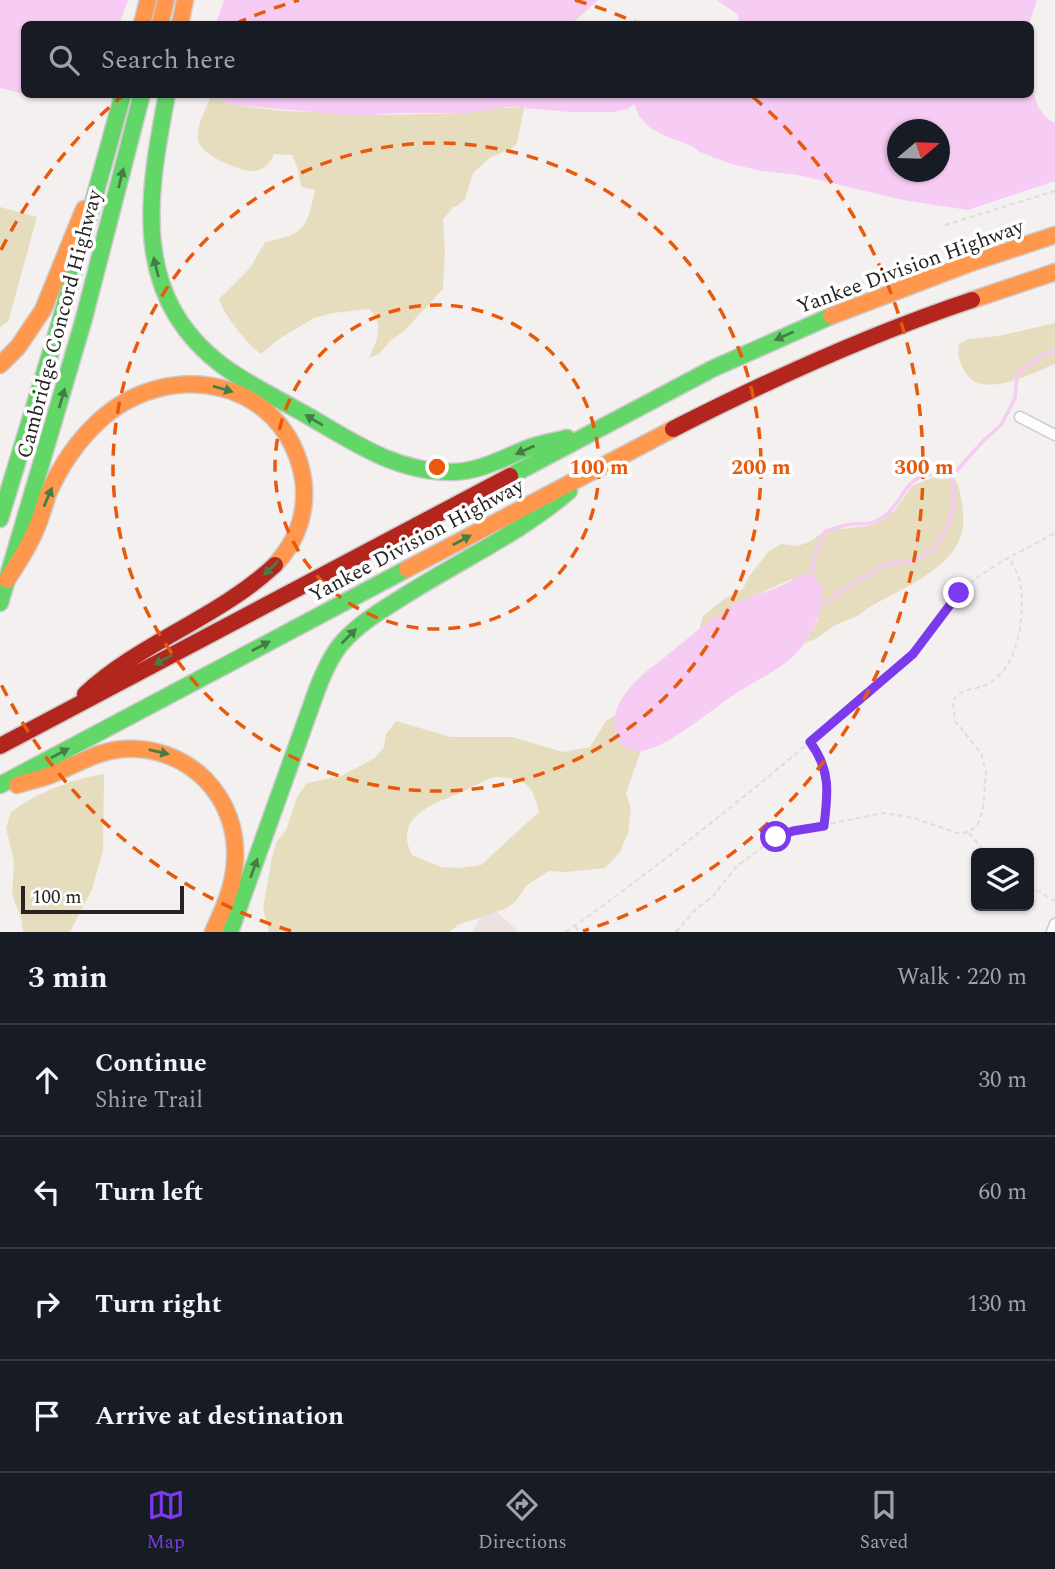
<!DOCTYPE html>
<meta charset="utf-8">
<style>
:root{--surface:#171b24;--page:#242831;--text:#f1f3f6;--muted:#9ea1a6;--line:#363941;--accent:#7c3aed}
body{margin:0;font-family:Spectral,serif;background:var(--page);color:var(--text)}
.controls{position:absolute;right:21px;bottom:21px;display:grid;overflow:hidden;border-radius:10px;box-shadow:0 2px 5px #0004}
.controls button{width:63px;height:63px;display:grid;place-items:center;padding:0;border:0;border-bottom:2px solid var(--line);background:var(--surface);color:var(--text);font:35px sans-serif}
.compass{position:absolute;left:887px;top:119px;width:63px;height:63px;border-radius:50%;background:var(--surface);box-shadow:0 2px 5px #0004;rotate:71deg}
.scale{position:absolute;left:21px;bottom:18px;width:163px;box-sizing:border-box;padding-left:7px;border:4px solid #262423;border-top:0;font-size:19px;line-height:24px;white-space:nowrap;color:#262423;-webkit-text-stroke:5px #fff;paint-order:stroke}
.stop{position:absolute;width:21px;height:21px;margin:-16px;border:5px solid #7c3aed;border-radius:50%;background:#fff}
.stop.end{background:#7c3aed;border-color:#fff;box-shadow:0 2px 7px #0008}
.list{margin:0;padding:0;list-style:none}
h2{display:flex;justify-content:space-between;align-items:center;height:91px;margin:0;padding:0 28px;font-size:30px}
h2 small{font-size:23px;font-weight:400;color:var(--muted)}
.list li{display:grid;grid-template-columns:46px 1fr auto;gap:21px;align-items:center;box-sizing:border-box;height:112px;padding:0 28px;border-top:2px solid var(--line)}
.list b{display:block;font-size:26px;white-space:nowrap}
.list p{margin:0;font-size:23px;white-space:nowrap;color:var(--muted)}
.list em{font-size:23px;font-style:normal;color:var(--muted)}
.icon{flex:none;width:38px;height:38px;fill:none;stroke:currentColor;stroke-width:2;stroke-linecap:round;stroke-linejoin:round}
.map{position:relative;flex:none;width:1055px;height:932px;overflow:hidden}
.search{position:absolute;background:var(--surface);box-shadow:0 2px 5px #0004;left:21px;right:21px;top:21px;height:77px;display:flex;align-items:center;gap:18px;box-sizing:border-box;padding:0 24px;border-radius:10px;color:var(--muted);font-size:26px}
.sheet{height:539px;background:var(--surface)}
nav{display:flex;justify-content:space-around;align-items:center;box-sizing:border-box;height:98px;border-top:2px solid var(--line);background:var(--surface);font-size:19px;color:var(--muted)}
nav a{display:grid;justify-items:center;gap:4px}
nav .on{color:var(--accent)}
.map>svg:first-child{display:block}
.built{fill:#ebe1df}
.green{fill:#e6ddbe;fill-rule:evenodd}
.water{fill:#f6cbf4;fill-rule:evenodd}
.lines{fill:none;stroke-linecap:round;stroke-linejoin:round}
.stream{stroke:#f6cbf4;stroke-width:3.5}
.street-casing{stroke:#cccaca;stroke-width:13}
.fast-casing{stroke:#cccaca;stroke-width:19}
.slow-casing{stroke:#cccaca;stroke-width:19}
.jam-casing{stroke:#cccaca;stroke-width:19}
.path{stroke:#dedcdc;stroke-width:2;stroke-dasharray:5 3.5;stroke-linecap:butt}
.street{stroke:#fdfdfd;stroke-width:10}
.fast{stroke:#63d668;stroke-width:16}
.slow{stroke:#ff974d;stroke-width:16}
.jam{stroke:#b3261e;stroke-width:16}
.oneway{fill:#447d46}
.route{stroke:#7c3aed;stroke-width:9}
.ring{fill:none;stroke:#e8590c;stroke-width:3.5;stroke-dasharray:12 9}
.labels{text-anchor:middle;stroke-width:7;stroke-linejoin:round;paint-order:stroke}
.street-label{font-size:21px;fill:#262423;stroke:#fff}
.centre{fill:#e8590c;stroke:#fff;stroke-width:3.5}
.ring-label{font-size:21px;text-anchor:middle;font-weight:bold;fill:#e8590c;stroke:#fff;stroke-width:7;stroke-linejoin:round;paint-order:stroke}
</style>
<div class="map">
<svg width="1055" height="932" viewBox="0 0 1055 932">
<rect width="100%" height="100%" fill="#f4f0f0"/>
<polygon class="built" points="488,904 519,932 472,932"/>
<g class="green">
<path d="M211 96 234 105 284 111 380 115 466 113 492 108H524L517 143 511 149 491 157 473 173 465 199 457 206 453 207 443 220 445 252 443 289 404 331 391 340 379 354 369 358C377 341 385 324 369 309L333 313 314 318 279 339 261 354C247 344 224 315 219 299L250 268 265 242C304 235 307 228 315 190L301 187 298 169 292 155 274 154C271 162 264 170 255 171 243 173 202 155 199 143 194 128 206 109 211 96Z"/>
<polygon points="0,207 37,217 8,322 0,327"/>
<path d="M1055 323V364C1032 373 980 402 964 370 959 361 957 354 959 344L969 339 998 336Z"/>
<path d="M934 477 939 479 954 478C961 489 962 501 963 514 969 564 905 586 870 607 865 609 862 614 857 616 849 620 840 622 832 627 821 635 818 639 805 643L818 620 792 579 738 603 699 630 703 616 724 599 743 589 748 578 768 552 781 544 798 546 813 540 824 531 873 525 894 511 912 486Z"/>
<path d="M615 716V733L636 751H641L626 793 631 809 628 833 620 852 605 868 566 872 549 871 527 885 516 901 507 908 458 925 449 932H269L263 909 272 857 277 841 286 830 297 797 307 783 341 776 375 758 384 747 386 734 396 721 451 737H512L563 752 590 747 606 721ZM494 777C526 779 531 781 539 812L481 865 459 868 441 867 412 855C393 819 431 804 458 794 470 789 481 781 494 777Z"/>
<path d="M104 774 103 851 92 889 70 932H23L21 917 12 895 14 861 6 828 11 812C38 792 72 779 104 774Z"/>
</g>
<g class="water">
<polygon points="0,0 128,0 119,24 24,24 24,94 0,88"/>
<polygon points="224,0 598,0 575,21 576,24 216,24"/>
<polygon points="717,0 1037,0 1029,24 786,24 781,21 775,24 740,24 737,14"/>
<path d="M1031 79C1034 97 1037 114 1055 123V181L968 210 903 200 798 175 762 171 731 164 700 152 692 146 665 136 649 127 639 116 634 104 628 109 613 112H571L509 107 466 113H400L356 116 234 105 210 95 1030 94ZM898 130H940V172H898Z"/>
<path d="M805 573C821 576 825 592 821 606 818 619 812 633 804 644 787 668 755 680 732 696 710 711 666 748 642 751 613 754 609 722 620 702 629 686 642 674 656 664 683 644 707 619 737 603 749 597 763 593 776 588 786 584 795 578 805 573Z"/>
</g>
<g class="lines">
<g class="stream">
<path d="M812 577 815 555 825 531C834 529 843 525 852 524 859 523 867 525 874 522 910 507 897 465 952 476L983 441 1001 425 1015 398 1017 374 1042 355 1055 351"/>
<polyline points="825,604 841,591 885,565 914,561 934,549 947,527 954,505 952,477"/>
</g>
<g class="street-casing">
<g id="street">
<polyline points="1020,417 1055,435"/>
<polyline points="1052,932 1055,924"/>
</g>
</g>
<g class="fast-casing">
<g id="fast">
<path d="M167 94C148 194 129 296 223 366 250 386 281 400 310 417 354 443 397 472 451 472 481 472 504 457 531 447 543 443 555 441 567 438"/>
<polyline points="510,476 712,369 831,316"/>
<polyline points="0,519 60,322 123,94"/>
<polyline points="0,603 83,322 142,94"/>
<polyline points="0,785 407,569"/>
<path d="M230 932 318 687C324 672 331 656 341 644 357 625 380 611 401 598 455 563 521 533 569 491"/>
</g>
</g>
<g class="slow-casing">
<g id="slow">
<polyline points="142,24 148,0"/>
<polyline points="160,24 166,0"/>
<polyline points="180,24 185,0"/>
<polyline points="972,300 1055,272"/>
<polyline points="831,316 968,264 1055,235"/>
<polyline points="0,365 18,347 43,310 84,209"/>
<polyline points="407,569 673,429"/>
<path d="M7 580C17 564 29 547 36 529 41 518 44 506 48 494 60 467 78 440 100 420 169 357 285 378 303 478 308 511 297 541 275 565"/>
<path d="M17 785C29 781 41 779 53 774 75 765 97 751 123 749 188 745 239 796 235 861 234 886 223 910 213 932"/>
</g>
</g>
<g class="jam-casing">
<g id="jam">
<path d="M673 429C769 380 870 334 972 300"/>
<path d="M85 694C141 642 218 618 275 565"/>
<polyline points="0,746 510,476"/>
</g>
</g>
<g class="path">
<polyline points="945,225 1055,191"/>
<path d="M810 742C831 770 828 792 824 825"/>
<polyline points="969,833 986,853"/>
<polyline points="1029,886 1055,901"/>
<polyline points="576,926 578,932"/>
<path d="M566 932C685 848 797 754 908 659 929 641 940 611 960 592 988 566 1022 551 1055 533"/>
<path d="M676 932 696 909 713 896 737 866 776 837 793 831 883 813 914 818 957 833 968 832 977 826 983 809 986 772 981 753 955 721 953 701C961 686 977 691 990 683 1019 664 1024 619 1021 588 1020 577 1014 567 1009 557"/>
</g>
<use href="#street" class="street"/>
<use href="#fast" class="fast"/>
<use href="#slow" class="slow"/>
<use href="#jam" class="jam"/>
</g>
<defs><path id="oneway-solid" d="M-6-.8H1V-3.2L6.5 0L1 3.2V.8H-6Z" transform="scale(1.75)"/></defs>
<g class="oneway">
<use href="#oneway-solid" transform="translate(121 178) rotate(-76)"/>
<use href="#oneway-solid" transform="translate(156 267) rotate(-104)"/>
<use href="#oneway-solid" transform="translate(784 336) rotate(156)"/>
<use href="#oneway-solid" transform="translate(223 389) rotate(16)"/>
<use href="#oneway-solid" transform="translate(62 398) rotate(-74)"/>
<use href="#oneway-solid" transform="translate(314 420) rotate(-149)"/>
<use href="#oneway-solid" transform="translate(525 450) rotate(156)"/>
<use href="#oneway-solid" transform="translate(48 497) rotate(-67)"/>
<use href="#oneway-solid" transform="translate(462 540) rotate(-28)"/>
<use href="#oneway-solid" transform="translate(271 568) rotate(136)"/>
<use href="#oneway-solid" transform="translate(349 636) rotate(-45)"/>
<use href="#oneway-solid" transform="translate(261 646) rotate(-28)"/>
<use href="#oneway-solid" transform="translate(163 660) rotate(152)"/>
<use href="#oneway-solid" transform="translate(159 752) rotate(13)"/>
<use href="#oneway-solid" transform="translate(60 753) rotate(-28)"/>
<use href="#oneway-solid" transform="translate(254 868) rotate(-70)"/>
</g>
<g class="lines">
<path class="route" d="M776 837 793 831 824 826C828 793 831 770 810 742L913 654 959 593"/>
</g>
<g class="ring">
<circle cx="437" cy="467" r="162"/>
<circle cx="437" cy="467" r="324"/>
<path d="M291 931A487 487 0 0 1 1 684M1 250A487 487 0 0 1 121 97M235 24A487 487 0 0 1 299 0M575 0A487 487 0 0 1 639 24M753 97A487 487 0 0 1 583 931"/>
</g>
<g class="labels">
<g class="street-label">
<text transform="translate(910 266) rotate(-20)" y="7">Yankee Division Highway</text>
<text transform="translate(59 324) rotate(-75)" y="7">Cambridge Concord Highway</text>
<text transform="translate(416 540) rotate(-28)" y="7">Yankee Division Highway</text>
</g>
</g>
<circle cx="437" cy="467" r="10" class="centre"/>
<g class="ring-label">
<text x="599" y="474">100 m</text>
<text x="761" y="474">200 m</text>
<text x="924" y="474">300 m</text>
</g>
</svg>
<div class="controls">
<button><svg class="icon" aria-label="layers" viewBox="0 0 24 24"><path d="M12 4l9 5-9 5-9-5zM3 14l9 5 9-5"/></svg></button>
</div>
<svg class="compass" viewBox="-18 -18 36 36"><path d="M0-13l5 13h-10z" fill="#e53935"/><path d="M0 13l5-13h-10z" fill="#9ea1a6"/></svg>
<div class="scale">100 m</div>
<div class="stop" style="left:776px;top:837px"></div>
<div class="stop end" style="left:959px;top:593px"></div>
<div class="search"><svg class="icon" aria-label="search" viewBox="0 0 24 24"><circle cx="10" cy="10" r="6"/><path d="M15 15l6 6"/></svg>Search here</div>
</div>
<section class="sheet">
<h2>3 min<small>Walk · 220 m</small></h2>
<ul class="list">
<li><svg class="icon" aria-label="ahead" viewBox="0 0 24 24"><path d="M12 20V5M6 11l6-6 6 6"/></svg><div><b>Continue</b><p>Shire Trail</p></div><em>30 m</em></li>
<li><svg class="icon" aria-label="left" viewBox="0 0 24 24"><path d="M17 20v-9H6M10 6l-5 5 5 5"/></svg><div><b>Turn left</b></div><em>60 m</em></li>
<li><svg class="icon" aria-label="right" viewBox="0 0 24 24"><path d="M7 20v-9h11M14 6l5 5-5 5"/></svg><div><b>Turn right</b></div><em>130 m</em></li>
<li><svg class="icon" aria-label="arrive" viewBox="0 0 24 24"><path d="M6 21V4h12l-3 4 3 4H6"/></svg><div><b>Arrive at destination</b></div></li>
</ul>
</section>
<nav>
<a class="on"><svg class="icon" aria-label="map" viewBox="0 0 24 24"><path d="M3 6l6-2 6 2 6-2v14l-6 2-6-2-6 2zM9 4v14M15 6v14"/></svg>Map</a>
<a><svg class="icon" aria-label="directions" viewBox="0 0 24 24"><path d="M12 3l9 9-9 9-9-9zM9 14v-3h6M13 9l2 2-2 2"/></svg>Directions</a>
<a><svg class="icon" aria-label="saved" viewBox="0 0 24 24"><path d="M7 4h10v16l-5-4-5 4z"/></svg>Saved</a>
</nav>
